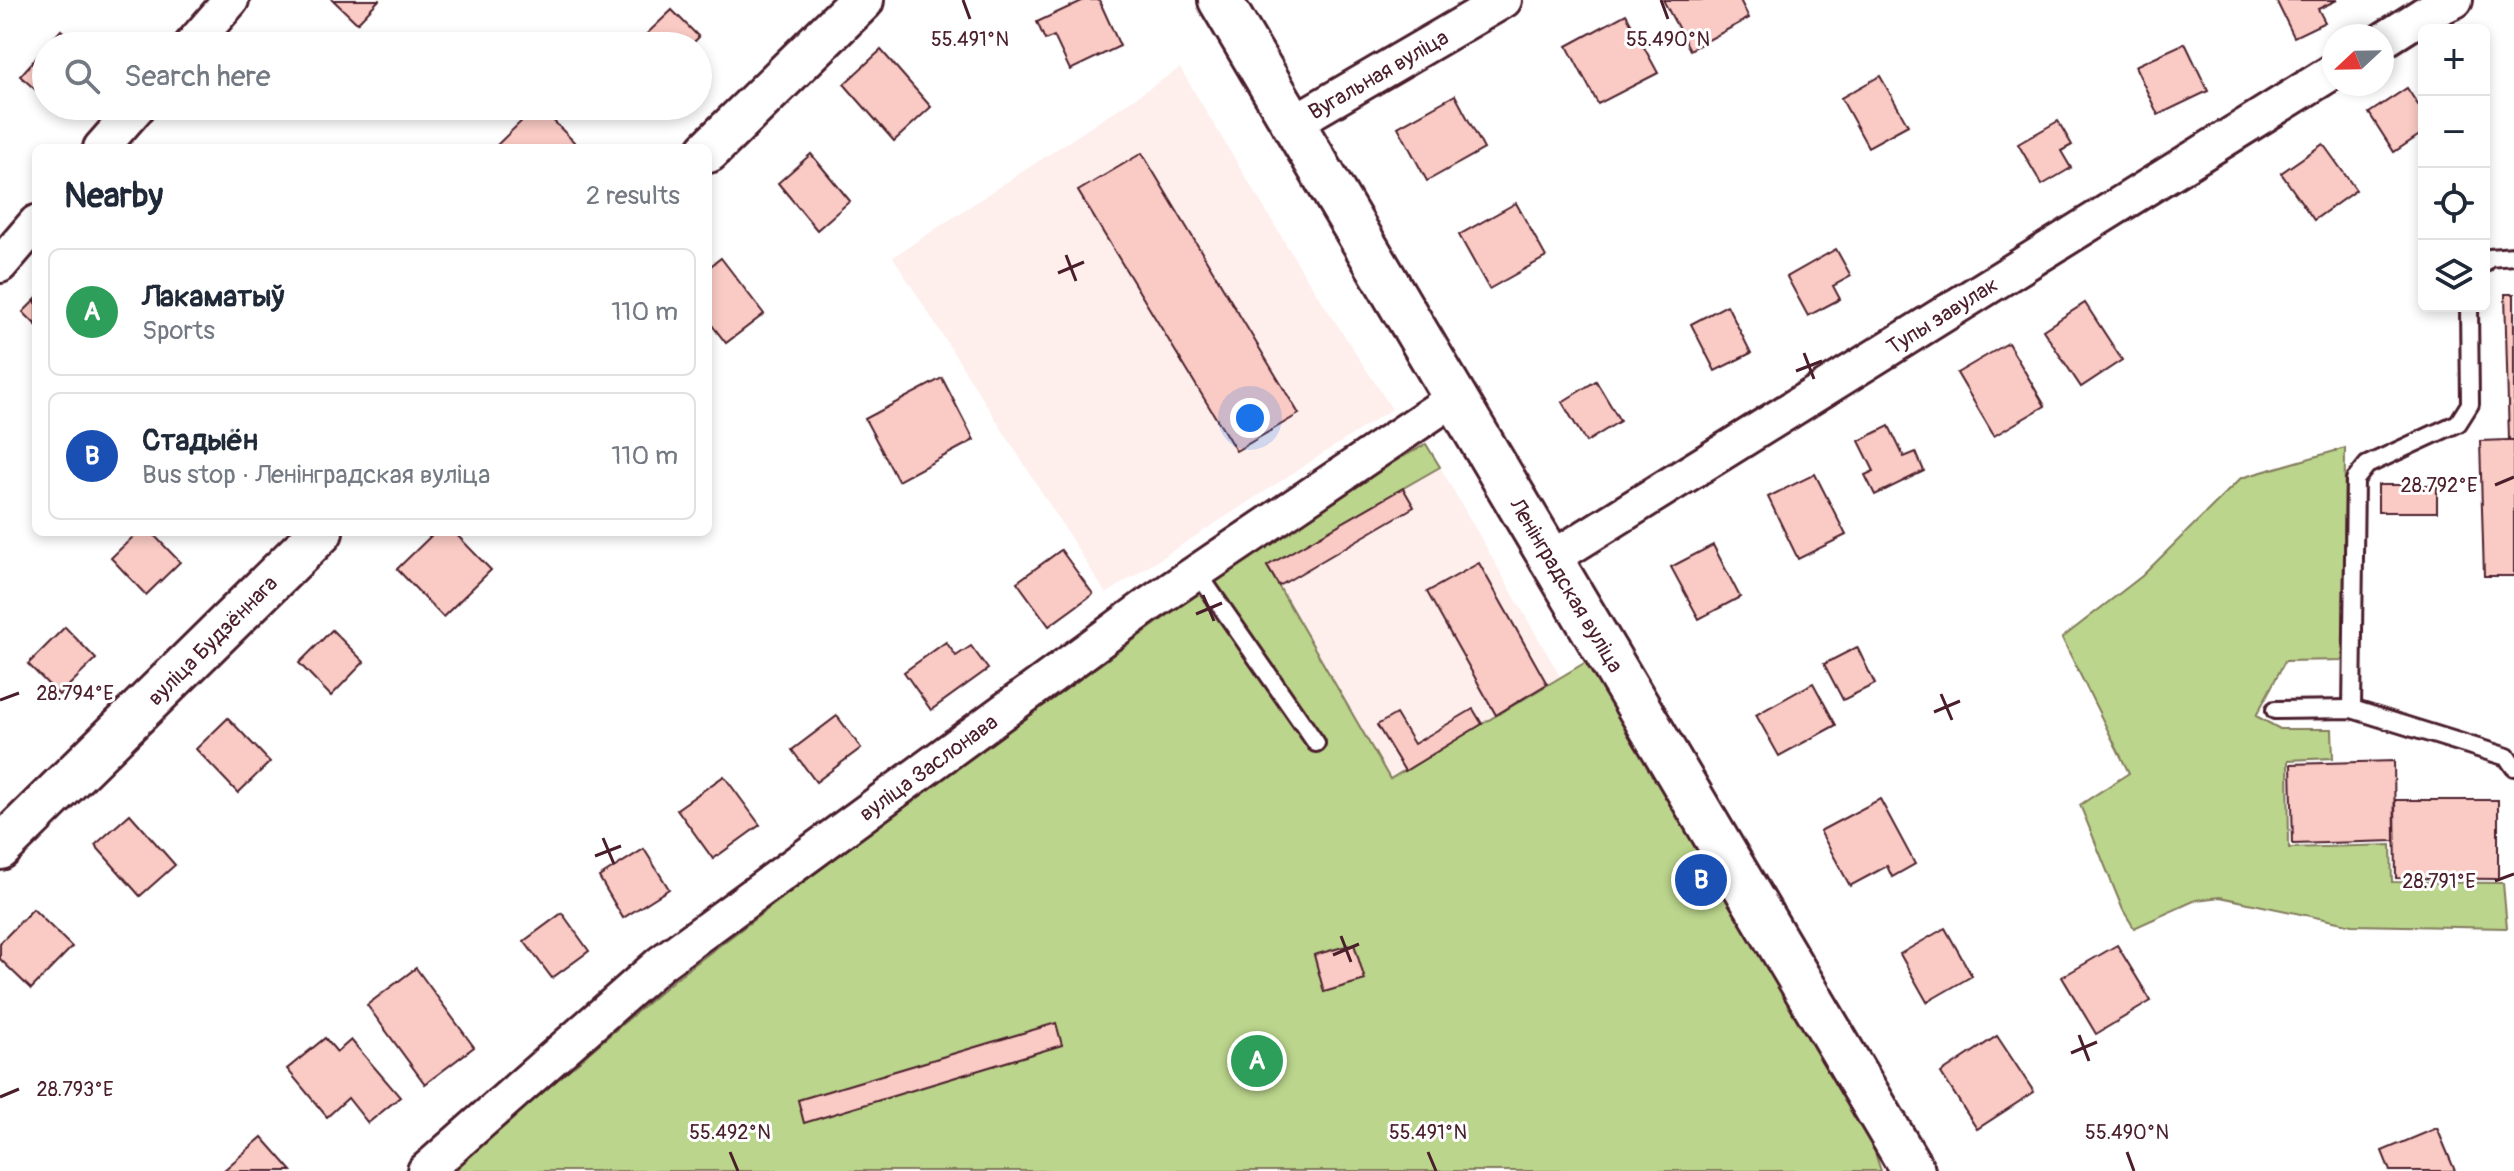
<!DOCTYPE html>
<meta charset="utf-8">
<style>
:root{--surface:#fff;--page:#f6f6f7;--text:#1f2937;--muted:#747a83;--line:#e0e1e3;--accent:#2563eb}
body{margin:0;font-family:Pangolin,sans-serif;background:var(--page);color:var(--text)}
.controls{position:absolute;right:24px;top:24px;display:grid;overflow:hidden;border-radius:12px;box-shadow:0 4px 12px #0003}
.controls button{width:72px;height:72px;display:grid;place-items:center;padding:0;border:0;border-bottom:2px solid var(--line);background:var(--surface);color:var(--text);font:40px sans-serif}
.compass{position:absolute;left:2322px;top:24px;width:72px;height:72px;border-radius:50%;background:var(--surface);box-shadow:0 4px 12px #0003;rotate:248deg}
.you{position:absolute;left:1250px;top:418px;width:28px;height:28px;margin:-20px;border:6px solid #fff;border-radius:50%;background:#1a73e8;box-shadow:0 0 0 12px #1a73e833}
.badge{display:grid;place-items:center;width:52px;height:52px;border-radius:50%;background:var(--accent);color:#fff;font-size:26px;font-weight:700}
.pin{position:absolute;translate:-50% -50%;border:4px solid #fff;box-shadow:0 2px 8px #0006}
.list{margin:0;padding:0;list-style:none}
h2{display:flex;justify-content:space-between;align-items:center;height:104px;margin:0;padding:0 32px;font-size:34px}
h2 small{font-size:26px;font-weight:400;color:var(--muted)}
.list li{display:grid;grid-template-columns:52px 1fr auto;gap:24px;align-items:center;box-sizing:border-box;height:128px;margin:0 16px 16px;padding:0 16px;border:2px solid var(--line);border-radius:12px}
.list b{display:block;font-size:30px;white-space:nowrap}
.list p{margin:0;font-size:26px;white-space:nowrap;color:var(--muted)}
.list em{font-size:26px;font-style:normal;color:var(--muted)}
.icon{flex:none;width:44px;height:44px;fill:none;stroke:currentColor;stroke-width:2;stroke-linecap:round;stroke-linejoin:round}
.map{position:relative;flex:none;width:2514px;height:1171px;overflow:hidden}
.search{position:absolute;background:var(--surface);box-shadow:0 4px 12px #0003;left:32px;top:32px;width:680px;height:88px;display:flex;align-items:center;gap:20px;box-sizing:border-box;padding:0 28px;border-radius:44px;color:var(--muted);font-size:30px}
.panel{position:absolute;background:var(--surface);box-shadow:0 4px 12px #0003;left:32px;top:144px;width:680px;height:392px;border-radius:12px}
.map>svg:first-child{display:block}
.built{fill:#feefed}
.green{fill:#bbd58c;stroke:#827a5c;stroke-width:2}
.building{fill:#facac4;stroke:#4a1f2b;stroke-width:2}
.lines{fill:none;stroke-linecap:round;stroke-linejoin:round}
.service-casing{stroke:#4a1f2b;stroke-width:22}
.minor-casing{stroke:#4a1f2b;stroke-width:40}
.tertiary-casing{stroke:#4a1f2b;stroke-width:48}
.service{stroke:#fff;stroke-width:16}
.minor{stroke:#fff;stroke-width:34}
.tertiary{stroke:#fff;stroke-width:42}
.ticks{fill:none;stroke:#4a1f2b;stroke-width:3}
.labels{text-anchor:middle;stroke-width:6;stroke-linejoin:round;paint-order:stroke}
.street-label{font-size:22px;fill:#4a1f2b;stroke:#fff}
.ticks-label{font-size:20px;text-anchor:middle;fill:#4a1f2b;stroke:#fff;stroke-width:6;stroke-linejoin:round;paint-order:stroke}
</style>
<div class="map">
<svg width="2514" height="1171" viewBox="0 0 2514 1171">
<rect width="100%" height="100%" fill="#fff"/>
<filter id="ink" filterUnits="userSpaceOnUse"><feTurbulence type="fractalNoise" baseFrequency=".0125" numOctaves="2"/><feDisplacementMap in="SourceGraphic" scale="16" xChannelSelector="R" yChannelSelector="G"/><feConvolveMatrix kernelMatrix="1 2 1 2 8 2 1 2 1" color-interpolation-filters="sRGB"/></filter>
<g filter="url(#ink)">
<g class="built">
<polygon points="1180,68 1301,269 1392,409 1106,594 893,257"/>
<polygon points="1440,467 1560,676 1390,780 1267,566"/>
</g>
<g class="green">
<polygon points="1426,444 1440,467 1267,566 1390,779 1586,662 1865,1122 1881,1171 451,1171 675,979 874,829 1230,570 1375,472"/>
<polygon points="2345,448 2343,660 2285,661 2256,716 2280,729 2332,729 2333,758 2288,760 2289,848 2391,845 2392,882 2503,883 2507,928 2352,925 2220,897 2196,900 2134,928 2123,910 2080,805 2129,773 2062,638 2142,576 2241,478"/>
</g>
<g class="building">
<polygon points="333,0 379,0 357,23"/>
<polygon points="1084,0 1099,0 1120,46 1070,70 1054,36 1045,40 1037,22"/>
<polygon points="1663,0 1740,0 1749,18 1690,50"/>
<polygon points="2276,0 2337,0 2318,9 2325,22 2294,37"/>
<polygon points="672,10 699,37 690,46 641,46 638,42"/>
<polygon points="1626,14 1658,73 1598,104 1567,46"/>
<polygon points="61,30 79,46 47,46"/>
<polygon points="2185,43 2208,91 2158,115 2135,66"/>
<polygon points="46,47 46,99 20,76"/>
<polygon points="881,50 931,107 894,141 844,84"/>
<polygon points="1880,76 1908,125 1868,147 1841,98"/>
<polygon points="2407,88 2424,114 2424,132 2394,152 2369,113"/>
<polygon points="1455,95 1484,149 1427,181 1398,127"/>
<polygon points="537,106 539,106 580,148 494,148"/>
<polygon points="2058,121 2072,145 2061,151 2071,168 2042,185 2018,144"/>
<polygon points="2323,144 2356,190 2314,220 2281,173"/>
<polygon points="1142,153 1299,414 1236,451 1078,191"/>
<polygon points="811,154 850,201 817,230 778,183"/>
<polygon points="1516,203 1546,257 1489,289 1459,235"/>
<polygon points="1836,249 1851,276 1833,286 1840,299 1808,316 1787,277"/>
<polygon points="721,258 764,314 726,343 708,320 708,268"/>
<polygon points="2505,294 2514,294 2514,440 2509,440"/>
<polygon points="36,299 36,325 23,312"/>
<polygon points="2085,303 2122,360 2081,387 2043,330"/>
<polygon points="1727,305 1751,353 1715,371 1691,324"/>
<polygon points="2008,343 2045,406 1994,436 1957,373"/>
<polygon points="942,378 974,440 898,481 865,419"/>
<polygon points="1596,381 1620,421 1586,442 1562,402"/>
<polygon points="1889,426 1904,457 1916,452 1924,471 1875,495 1865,475 1874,471 1859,441"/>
<polygon points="2509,440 2514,440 2514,576 2484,576 2480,441"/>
<polygon points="1815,474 1846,535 1798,559 1768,497"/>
<rect x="2378" y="485" width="59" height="27"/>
<polygon points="1403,488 1414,507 1279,586 1267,566"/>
<polygon points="138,532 151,532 180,562 146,595 111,558"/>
<polygon points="435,532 454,532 491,570 443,617 397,569"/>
<polygon points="1713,545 1740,597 1699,619 1671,567"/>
<polygon points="1061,550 1093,594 1049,626 1017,582"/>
<polygon points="1479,563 1547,684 1496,715 1427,592"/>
<polygon points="65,627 96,659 59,695 28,664"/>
<polygon points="332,630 364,662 331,696 299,663"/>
<polygon points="946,642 956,656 971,646 988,669 931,710 904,672"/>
<polygon points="1857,647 1875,684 1843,700 1824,664"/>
<polygon points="1813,683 1836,725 1779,756 1756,715"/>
<polygon points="1473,709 1482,724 1405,771 1377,725 1396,714 1414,744"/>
<polygon points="837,716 861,748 816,782 792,750"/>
<polygon points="228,718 270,762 238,793 196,749"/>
<polygon points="2394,761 2395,841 2293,844 2291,764"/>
<polygon points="724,776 760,825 713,859 677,809"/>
<polygon points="1880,799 1915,864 1892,877 1887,866 1850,886 1820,831"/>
<polygon points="2395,800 2498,800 2498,879 2396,878"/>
<polygon points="130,814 175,865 140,896 95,845"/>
<polygon points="644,849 669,889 623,918 599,877"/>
<polygon points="33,909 72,947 31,989 0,959 0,943"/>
<polygon points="562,913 589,951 552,978 524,941"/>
<polygon points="1945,928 1972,976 1927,1002 1900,954"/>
<polygon points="1354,944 1365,980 1324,992 1314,955"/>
<polygon points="2117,945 2151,1001 2096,1034 2062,977"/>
<polygon points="416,968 474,1047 425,1084 367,1005"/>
<polygon points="1056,1023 1062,1045 804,1123 798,1100"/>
<polygon points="1997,1036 2034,1092 1977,1129 1941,1073"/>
<polygon points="325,1038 337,1052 351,1040 400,1097 368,1123 348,1098 327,1117 287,1069"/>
<polygon points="2437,1128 2455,1171 2390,1171 2382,1151"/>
<polygon points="262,1137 292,1171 223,1171"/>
</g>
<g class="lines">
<g class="service-casing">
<g id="service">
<polyline points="2484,264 2489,258 2514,256"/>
<polyline points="1197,572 1316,743"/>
<polyline points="2352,709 2355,480 2367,465 2458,423 2470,404 2469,306"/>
<polyline points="2275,710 2352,709 2507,757 2514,767"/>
</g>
</g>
<g class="minor-casing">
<g id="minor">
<polyline points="2382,41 2423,15 2455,0"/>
<polyline points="191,46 231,0"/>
<polyline points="1293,123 1504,0"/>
<polyline points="101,148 138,106"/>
<polyline points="0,265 36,223"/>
<polyline points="1551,559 2334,71"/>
<polyline points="425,1171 661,963 1147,606 1456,397"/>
</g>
</g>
<g class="tertiary-casing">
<g id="tertiary">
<polyline points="1220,0 1913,1171"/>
<polyline points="708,151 862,0"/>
<polyline points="0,848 321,532"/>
</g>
</g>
<use href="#service" class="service"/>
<use href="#minor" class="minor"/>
<use href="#tertiary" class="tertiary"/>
</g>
</g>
<path class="ticks" d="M963 0 970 19M1661 0 1668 19M1066 255 1076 281M1058 273 1084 262M1804 353 1814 379M1796 371 1822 361M2495 485 2514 477M1203 595 1214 621M1196 614 1222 603M1941 694 1952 720M0 700 19 693M1934 712 1960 701M603 838 614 864M595 856 621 846M2495 881 2514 874M1341 936 1351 962M1333 955 1359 944M2079 1035 2089 1061M2071 1053 2097 1042M0 1097 19 1089M730 1152 738 1171M1428 1152 1436 1171M2127 1152 2134 1171"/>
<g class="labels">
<g class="street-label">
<text transform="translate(1378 74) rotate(-30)" y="8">Вугальная вуліца</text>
<text transform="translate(1942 315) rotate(-32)" y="8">Тупы завулак</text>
<text transform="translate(1567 585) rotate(59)" y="8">Ленінградская вуліца</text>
<text transform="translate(212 640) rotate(-45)" y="8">вуліца Будзённага</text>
<text transform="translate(928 767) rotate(-36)" y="8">вуліца Заслонава</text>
</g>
</g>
<g class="ticks-label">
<text x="970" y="46">55.491°N</text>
<text x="1668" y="46">55.490°N</text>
<text x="2439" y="492">28.792°E</text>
<text x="75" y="700">28.794°E</text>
<text x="2439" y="888">28.791°E</text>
<text x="75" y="1096">28.793°E</text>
<text x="730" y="1139">55.492°N</text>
<text x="1428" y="1139">55.491°N</text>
<text x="2127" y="1139">55.490°N</text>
</g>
</svg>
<div class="controls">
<button>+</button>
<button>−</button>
<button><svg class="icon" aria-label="locate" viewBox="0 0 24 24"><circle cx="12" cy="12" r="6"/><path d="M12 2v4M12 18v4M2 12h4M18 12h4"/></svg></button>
<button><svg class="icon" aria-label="layers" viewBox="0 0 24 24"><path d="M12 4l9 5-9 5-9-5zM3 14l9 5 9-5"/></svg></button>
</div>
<svg class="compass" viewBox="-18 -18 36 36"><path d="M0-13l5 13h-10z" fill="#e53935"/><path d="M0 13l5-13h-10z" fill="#747a83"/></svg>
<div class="you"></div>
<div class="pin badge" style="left:1257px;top:1061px;background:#2e9e5b">A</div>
<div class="pin badge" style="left:1701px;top:880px;background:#1a4fb4">B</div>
<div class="search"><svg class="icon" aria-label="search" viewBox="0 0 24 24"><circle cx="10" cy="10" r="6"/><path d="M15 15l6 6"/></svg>Search here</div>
<section class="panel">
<h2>Nearby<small>2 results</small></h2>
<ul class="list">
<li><span class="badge" style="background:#2e9e5b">A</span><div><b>Лакаматыў</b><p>Sports</p></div><em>110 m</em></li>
<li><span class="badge" style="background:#1a4fb4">B</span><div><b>Стадыён</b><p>Bus stop · Ленінградская вуліца</p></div><em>110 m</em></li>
</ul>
</section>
</div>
